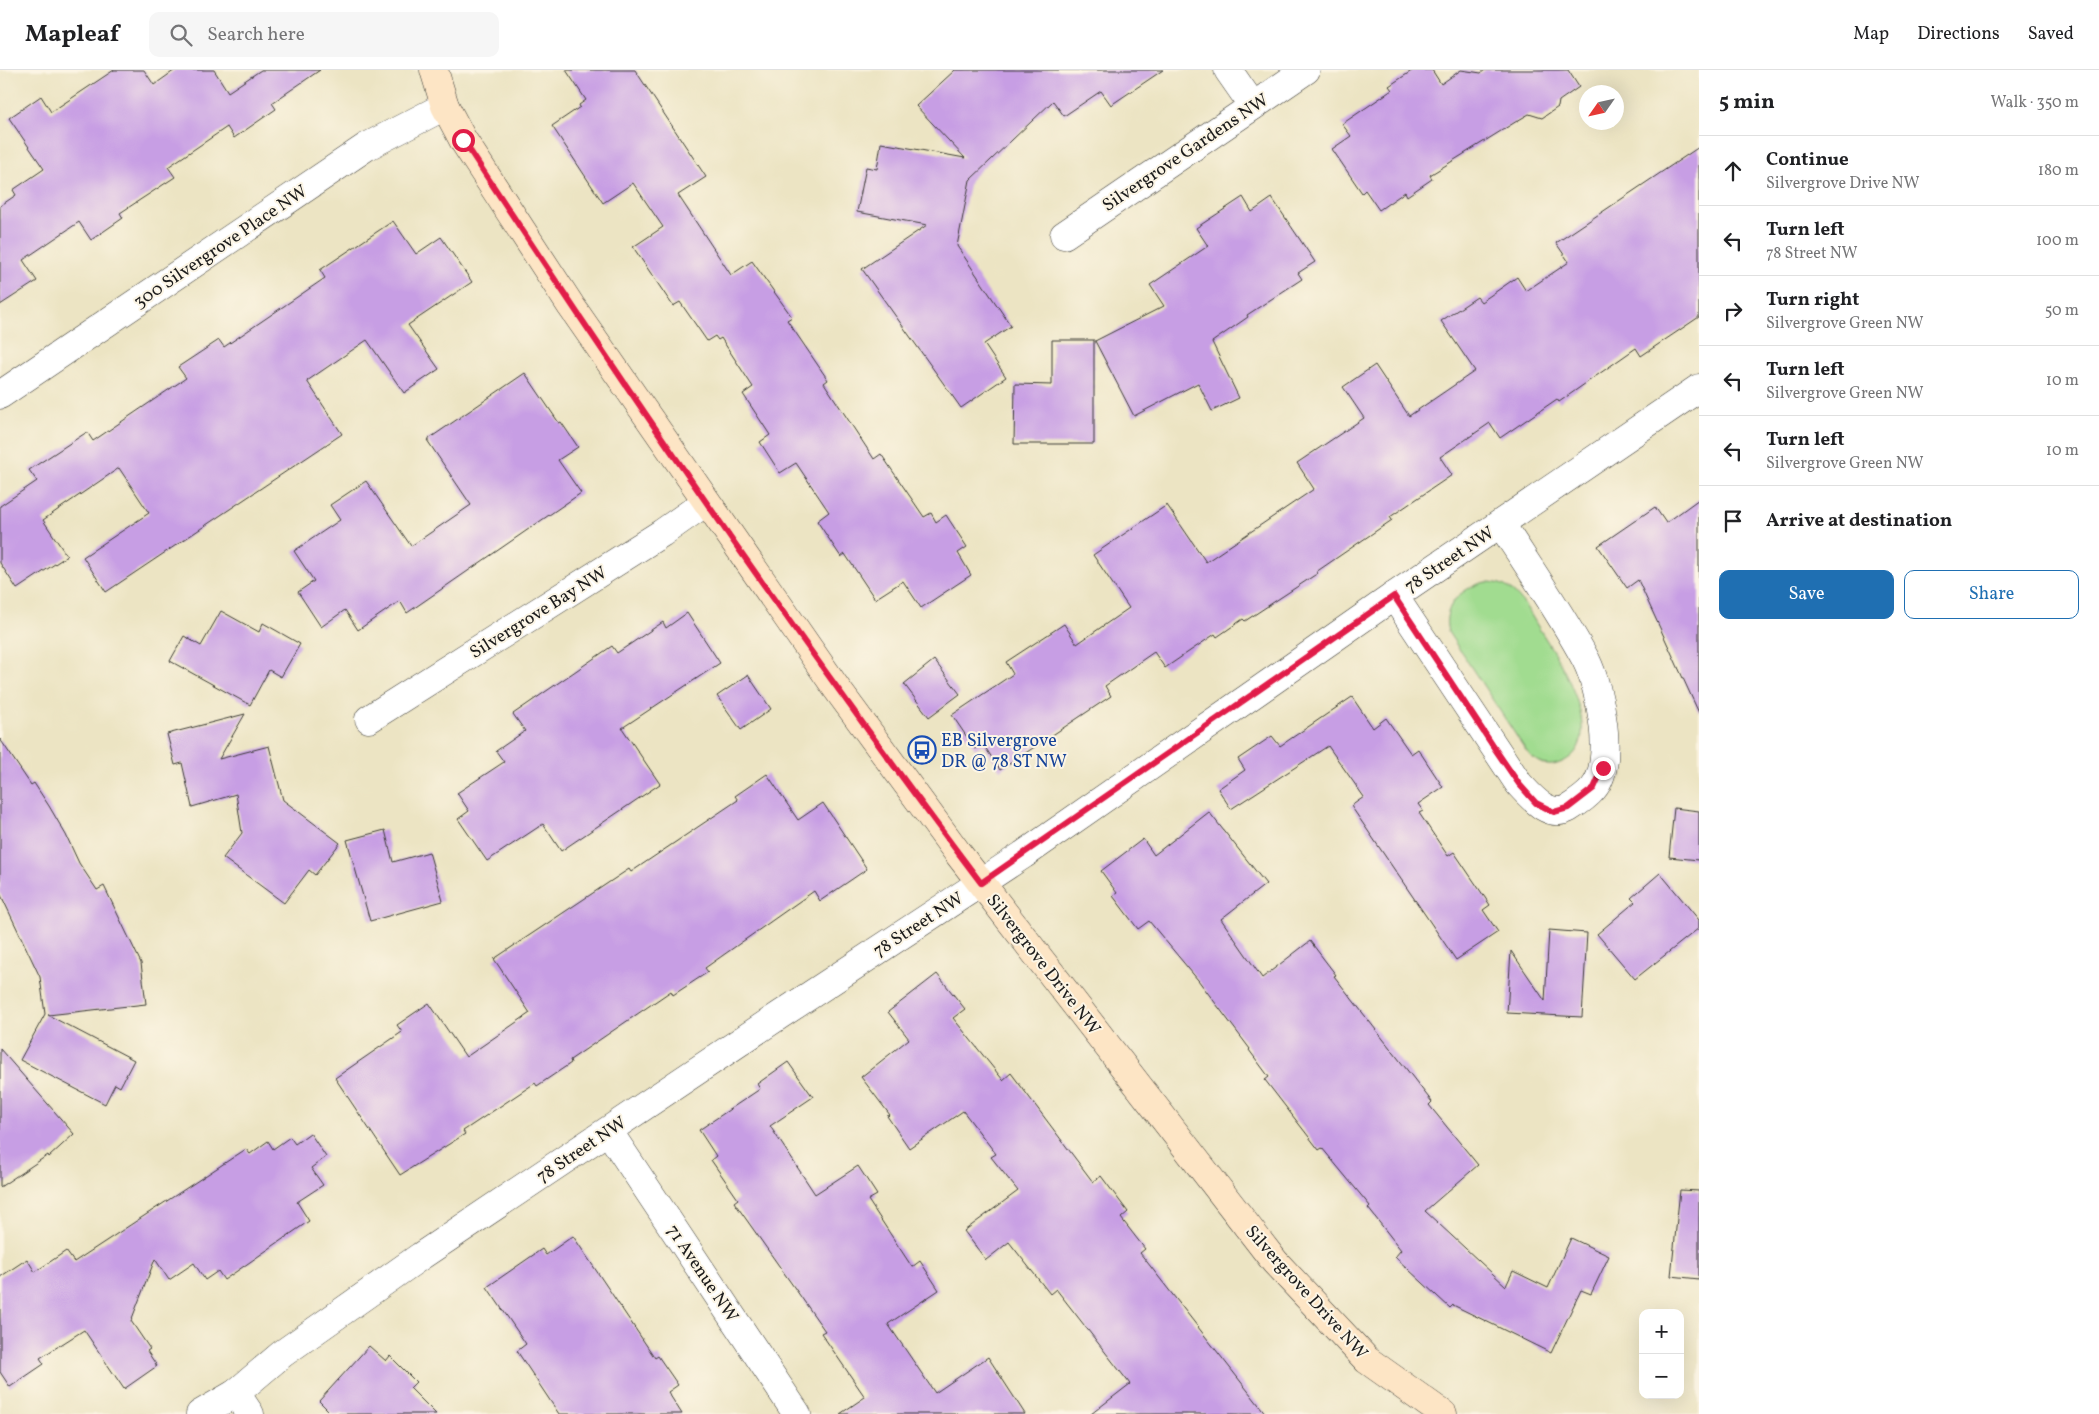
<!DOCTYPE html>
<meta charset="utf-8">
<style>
:root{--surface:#fff;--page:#f6f6f6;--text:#202124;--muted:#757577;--line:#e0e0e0;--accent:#1f6fb2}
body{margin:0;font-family:Vollkorn,serif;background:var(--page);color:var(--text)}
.controls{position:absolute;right:15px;bottom:15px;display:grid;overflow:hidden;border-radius:10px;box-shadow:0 5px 20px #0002}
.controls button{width:45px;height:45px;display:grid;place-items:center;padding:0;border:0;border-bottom:1px solid var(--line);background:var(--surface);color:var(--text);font:25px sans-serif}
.compass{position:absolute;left:1579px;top:15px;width:45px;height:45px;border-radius:50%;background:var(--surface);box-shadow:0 5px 20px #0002;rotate:236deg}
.stop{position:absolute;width:15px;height:15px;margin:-11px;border:4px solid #e11d48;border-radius:50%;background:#fff}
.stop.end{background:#e11d48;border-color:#fff;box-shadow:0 1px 5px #0008}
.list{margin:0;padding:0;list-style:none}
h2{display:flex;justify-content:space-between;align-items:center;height:65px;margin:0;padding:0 20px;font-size:21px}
h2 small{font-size:16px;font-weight:400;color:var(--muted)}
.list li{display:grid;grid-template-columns:32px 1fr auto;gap:15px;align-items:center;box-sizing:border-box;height:70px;padding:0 20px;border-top:1px solid var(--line)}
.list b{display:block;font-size:19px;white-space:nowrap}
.list p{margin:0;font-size:16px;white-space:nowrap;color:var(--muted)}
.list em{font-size:16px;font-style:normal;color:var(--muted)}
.actions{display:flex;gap:10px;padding:15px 20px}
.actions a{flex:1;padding:11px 0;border:1px solid var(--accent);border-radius:10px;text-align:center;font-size:18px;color:var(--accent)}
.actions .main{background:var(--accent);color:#fff}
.icon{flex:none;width:28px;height:28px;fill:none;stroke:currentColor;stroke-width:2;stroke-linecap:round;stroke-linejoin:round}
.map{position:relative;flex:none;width:1699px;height:1344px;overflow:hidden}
header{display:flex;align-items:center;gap:30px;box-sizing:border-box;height:70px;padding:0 25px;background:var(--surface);border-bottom:1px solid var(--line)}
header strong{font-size:24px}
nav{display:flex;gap:28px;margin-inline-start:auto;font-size:18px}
.search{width:350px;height:45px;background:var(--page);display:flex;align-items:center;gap:12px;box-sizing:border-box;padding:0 18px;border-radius:10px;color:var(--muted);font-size:19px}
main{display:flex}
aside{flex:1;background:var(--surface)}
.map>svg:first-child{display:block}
.green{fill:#a1dc90;stroke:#5e7c56}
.building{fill:#c79ee4}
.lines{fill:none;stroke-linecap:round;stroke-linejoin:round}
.street-casing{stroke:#3b3a35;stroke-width:29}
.secondary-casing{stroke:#3b3a35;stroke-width:29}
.street{stroke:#fff;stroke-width:28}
.secondary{stroke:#fde5c5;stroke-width:28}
.route{stroke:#e11d48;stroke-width:6}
.labels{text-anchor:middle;stroke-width:4;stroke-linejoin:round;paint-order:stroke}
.street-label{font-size:18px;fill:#1c1c1c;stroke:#fcf5e5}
.transit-label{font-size:18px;fill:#164399;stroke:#fcf5e5;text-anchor:start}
</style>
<header>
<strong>Mapleaf</strong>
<div class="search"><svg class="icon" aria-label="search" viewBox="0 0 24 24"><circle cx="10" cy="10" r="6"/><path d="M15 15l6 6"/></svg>Search here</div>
<nav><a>Map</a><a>Directions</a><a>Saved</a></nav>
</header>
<main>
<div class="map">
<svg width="1699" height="1344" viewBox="0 0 1699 1344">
<rect width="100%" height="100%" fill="#fcf5e5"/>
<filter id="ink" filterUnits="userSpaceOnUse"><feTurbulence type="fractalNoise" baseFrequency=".02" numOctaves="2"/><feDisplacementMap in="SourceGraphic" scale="10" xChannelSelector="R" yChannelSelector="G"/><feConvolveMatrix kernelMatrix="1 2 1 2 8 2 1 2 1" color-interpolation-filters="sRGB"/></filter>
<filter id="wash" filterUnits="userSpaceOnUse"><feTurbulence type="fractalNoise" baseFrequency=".0096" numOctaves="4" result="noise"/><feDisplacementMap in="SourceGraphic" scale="20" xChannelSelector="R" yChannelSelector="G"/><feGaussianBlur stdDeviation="1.12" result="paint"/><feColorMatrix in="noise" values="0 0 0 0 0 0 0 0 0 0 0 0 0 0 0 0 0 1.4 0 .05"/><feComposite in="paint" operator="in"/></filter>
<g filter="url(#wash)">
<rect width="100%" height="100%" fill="#ece4c3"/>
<path class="green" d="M1486 512C1493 512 1501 513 1508 518 1522 527 1531 545 1540 560 1559 589 1614 676 1557 694 1545 698 1535 691 1527 682L1448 562C1441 536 1462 517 1486 512Z"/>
<g id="blocks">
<g class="building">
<polygon points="114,0 144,0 154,15 175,0 214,0 228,22 261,0 320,0 272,33 276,39 234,68 227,57 168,97 175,107 120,143 123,148 91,170 79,152 23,190 37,211 0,235 0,136 16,125 13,120 44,99 9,48 41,26 51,42"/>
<polygon points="566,0 635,0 706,107 678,125 731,205 752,191 792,247 787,250 828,310 824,313 874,389 881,384 924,447 931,443 936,452 946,445 967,477 958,483 971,505 921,538 903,511 875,529 845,484 841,487 817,451 829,442 796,393 780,403 760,372 770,365 743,324 753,317 721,268 718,270 715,266 707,271 680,232 673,236 633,177 663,157 633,113 603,133 552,56 580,37 579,35 586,30"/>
<polygon points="955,0 1163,0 1111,35 1101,21 1064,46 1053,31 970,110 957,176 1011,256 984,274 1006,307 961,338 862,199 927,155 857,142 866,97 877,99 881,73 965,88 916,36"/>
<polygon points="1413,0 1432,0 1441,14 1461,0 1481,3 1485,0 1568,0 1579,17 1559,31 1558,37 1542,48 1529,44 1517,51 1430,105 1432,109 1407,126 1405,122 1379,140 1365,120 1362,123 1332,79 1351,66 1342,54 1392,20 1389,16"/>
<polygon points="1699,77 1699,247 1641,286 1636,278 1559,332 1557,329 1500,368 1490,353 1440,387 1452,405 1390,447 1392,450 1316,502 1318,503 1245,551 1243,549 1217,567 1215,564 1165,598 1154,582 1105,616 1111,626 1000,700 983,674 975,679 952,645 1013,604 1006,592 1064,554 1077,574 1129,538 1093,485 1167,435 1206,492 1314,419 1297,393 1364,348 1343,317 1375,295 1409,346 1475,301 1441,251 1477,227 1481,232 1517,207 1526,221 1569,192 1556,173"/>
<polygon points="1243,127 1252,142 1272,128 1315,192 1298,203 1302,209 1247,245 1248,247 1212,272 1239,328 1212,341 1198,313 1134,346 1095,271 1164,236 1150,215 1208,176 1196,158"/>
<polygon points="393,151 416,184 441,167 472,212 408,255 439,299 404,323 367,270 307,311 342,364 106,522 83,487 149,443 119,398 43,450 67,486 17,519 0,493 0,436 37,411 29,400 87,362 93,371 186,308 178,297 219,270 224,277 325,208 320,200"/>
<polygon points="1052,270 1094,270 1094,374 1014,374 1015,314 1052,315"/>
<polygon points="525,303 559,353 561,352 578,377 558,390 581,423 407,543 400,531 358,560 345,540 321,557 298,522 314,511 294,481 340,450 330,435 366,411 411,476 471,435 427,370"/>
<polygon points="1699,429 1699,643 1638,510 1627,518 1598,476 1655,437 1666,453"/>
<polygon points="221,541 259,562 263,553 300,574 281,607 269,600 250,635 170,591 184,566 201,576"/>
<polygon points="687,543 720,593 622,658 660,714 561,781 543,754 487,791 458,749 469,741 457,723 504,692 496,681 525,661 513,644 612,576 617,583 663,552 666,558"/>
<polygon points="934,590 960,624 929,647 904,614"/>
<polygon points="748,605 771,639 741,660 717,626"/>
<polygon points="1352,627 1373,658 1386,648 1411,684 1418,679 1443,717 1418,734 1423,741 1419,743 1448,786 1454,782 1490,835 1483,840 1498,862 1456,890 1351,736 1364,727 1328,676 1231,739 1218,719 1245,700 1238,689 1272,666 1280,676"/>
<polygon points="245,644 219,689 269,676 283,730 340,773 315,805 309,800 284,833 223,788 242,763 236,724 192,737 182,693 175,695 167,664"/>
<polygon points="0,669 31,715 34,713 49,736 66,765 79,793 97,820 104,816 141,893 146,934 48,945 134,990 120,1017 115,1014 105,1034 20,990 45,944 40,907 0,823"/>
<polygon points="767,704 798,750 823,733 867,799 820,831 814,821 705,898 708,902 673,925 671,921 570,990 571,993 537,1016 535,1013 463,1061 465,1064 400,1105 335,1008 402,962 397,955 429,933 466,987 530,943 494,889 629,799 631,802 738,730 735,726"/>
<polygon points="1674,738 1699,741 1699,790 1669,787"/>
<polygon points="1209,742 1266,814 1221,849 1262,908 1310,871 1336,905 1334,906 1432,1032 1429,1035 1478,1095 1425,1141 1506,1216 1513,1201 1548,1218 1571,1168 1609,1186 1591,1224 1581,1220 1551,1283 1453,1235 1450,1238 1395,1187 1401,1180 1368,1138 1370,1136 1322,1078 1319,1080 1265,1010 1269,1007 1249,980 1250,979 1198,910 1149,851 1138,859 1113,826 1117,823 1101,801 1143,769 1154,785"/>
<polygon points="385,760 393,792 429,782 443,831 370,851 347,770"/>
<polygon points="1660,803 1699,850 1699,858 1635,909 1597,864 1635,832 1631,828"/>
<polygon points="1549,860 1587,863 1582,947 1507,943 1511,881 1545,931"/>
<polygon points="937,904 965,939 953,948 1003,1010 1011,1003 1093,1112 1101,1106 1128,1142 1121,1148 1145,1179 1140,1183 1266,1344 1091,1344 1130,1314 1056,1219 1050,1224 1009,1172 986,1190 964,1161 1018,1121 991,1087 996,1084 963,1041 909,1078 887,1046 890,1045 861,1007 909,969 888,942"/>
<polygon points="0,979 74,1064 49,1087 48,1085 0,1117"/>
<polygon points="788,992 813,1027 770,1056 815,1124 858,1096 877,1125 868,1130 912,1197 920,1191 939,1220 888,1254 935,1323 988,1287 1025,1344 840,1344 865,1327 821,1263 825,1261 734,1132 738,1129 711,1090 716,1086 699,1060 760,1019 757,1014"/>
<polygon points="310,1063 326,1087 311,1098 323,1115 297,1132 309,1151 224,1210 218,1201 205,1210 194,1193 169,1210 155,1189 131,1251 150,1279 147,1281 157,1296 124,1319 84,1260 40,1288 44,1294 10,1317 0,1302 0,1207 27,1189 35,1202 66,1181 74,1192 246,1079 250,1084 268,1071 273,1079 290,1067 295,1074"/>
<polygon points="1680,1120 1699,1121 1699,1209 1671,1206"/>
<polygon points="573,1166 655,1288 658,1286 678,1315 668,1322 682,1344 559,1344 517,1281 526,1274 487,1217 542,1179 546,1185"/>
<polygon points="369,1276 386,1291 390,1286 416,1312 410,1318 436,1344 332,1344 319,1331"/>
</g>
</g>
</g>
<g filter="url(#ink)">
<use href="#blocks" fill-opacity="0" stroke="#3b3a35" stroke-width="1"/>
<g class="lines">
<g class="street-casing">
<g id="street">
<polyline points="1228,0 1253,36"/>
<polyline points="1064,165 1306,0"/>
<polyline points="0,325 366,77 445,36"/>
<path d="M1394 526 1519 714C1532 728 1549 749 1569 738 1577 733 1588 725 1593 719 1616 693 1600 618 1586 590 1561 543 1530 499 1501 454"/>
<polyline points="369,649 662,463 706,432"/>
<polyline points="609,1062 797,1344"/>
<polyline points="236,1323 250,1344"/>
<polyline points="200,1344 236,1323 282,1284 421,1186 780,945 1023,785 1394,526 1699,318"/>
</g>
</g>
<g class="secondary-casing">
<polyline id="secondary" points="434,0 445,36 463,70 571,236 837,619 957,782 1275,1192 1367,1290 1443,1344"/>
</g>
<use href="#street" class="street"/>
<use href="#secondary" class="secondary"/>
</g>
</g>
<g class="lines" filter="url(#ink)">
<path class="route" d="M463 70C628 323 799 572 981 813L1394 526 1495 679 1519 714 1536 733 1554 742 1568 738 1594 718 1603 698"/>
</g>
<defs>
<g id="bus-ring" transform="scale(1.4375)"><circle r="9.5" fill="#fcf5e5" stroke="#1a4fb4" stroke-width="1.5"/><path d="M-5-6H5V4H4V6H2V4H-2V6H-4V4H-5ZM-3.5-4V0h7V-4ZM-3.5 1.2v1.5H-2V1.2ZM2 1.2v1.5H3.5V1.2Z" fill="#1a4fb4"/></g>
</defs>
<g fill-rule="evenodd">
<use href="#bus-ring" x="922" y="680"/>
</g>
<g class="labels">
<g class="street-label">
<text transform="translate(1185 82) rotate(-34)" y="6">Silvergrove Gardens NW</text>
<text transform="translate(220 176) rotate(-34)" y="6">300 Silvergrove Place NW</text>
<text transform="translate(1449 489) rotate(-34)" y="6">78 Street NW</text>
<text transform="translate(538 542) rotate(-32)" y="6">Silvergrove Bay NW</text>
<text transform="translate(918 854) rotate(-33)" y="6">78 Street NW</text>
<text transform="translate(1044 894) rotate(52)" y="6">Silvergrove Drive NW</text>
<text transform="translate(581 1079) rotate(-34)" y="6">78 Street NW</text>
<text transform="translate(703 1203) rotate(56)" y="6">71 Avenue NW</text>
<text transform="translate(1307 1222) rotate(48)" y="6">Silvergrove Drive NW</text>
</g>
<g class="transit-label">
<text x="941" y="676">EB Silvergrove<tspan x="941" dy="21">DR @ 78 ST NW</tspan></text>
</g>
</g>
</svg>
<div class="controls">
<button>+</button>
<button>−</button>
</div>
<svg class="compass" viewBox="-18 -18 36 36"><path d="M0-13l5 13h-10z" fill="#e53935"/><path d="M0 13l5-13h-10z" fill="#757577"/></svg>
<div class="stop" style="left:463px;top:70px"></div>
<div class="stop end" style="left:1603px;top:698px"></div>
</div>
<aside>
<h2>5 min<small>Walk · 350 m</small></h2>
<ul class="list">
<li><svg class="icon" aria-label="ahead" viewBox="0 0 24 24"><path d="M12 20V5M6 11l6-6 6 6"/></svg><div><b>Continue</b><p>Silvergrove Drive NW</p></div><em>180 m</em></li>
<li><svg class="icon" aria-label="left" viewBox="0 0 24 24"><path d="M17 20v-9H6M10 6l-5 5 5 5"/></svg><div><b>Turn left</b><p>78 Street NW</p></div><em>100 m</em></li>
<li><svg class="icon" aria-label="right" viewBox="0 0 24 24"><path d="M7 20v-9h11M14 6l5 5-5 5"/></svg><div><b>Turn right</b><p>Silvergrove Green NW</p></div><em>50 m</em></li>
<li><svg class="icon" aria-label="left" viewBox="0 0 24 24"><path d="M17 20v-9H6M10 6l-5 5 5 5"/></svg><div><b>Turn left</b><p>Silvergrove Green NW</p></div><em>10 m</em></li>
<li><svg class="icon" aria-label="left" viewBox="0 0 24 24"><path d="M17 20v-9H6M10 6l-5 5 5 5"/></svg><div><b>Turn left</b><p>Silvergrove Green NW</p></div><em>10 m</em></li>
<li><svg class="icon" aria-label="arrive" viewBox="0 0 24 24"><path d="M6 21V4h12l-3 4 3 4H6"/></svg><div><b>Arrive at destination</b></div></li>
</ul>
<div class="actions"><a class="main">Save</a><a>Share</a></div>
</aside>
</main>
